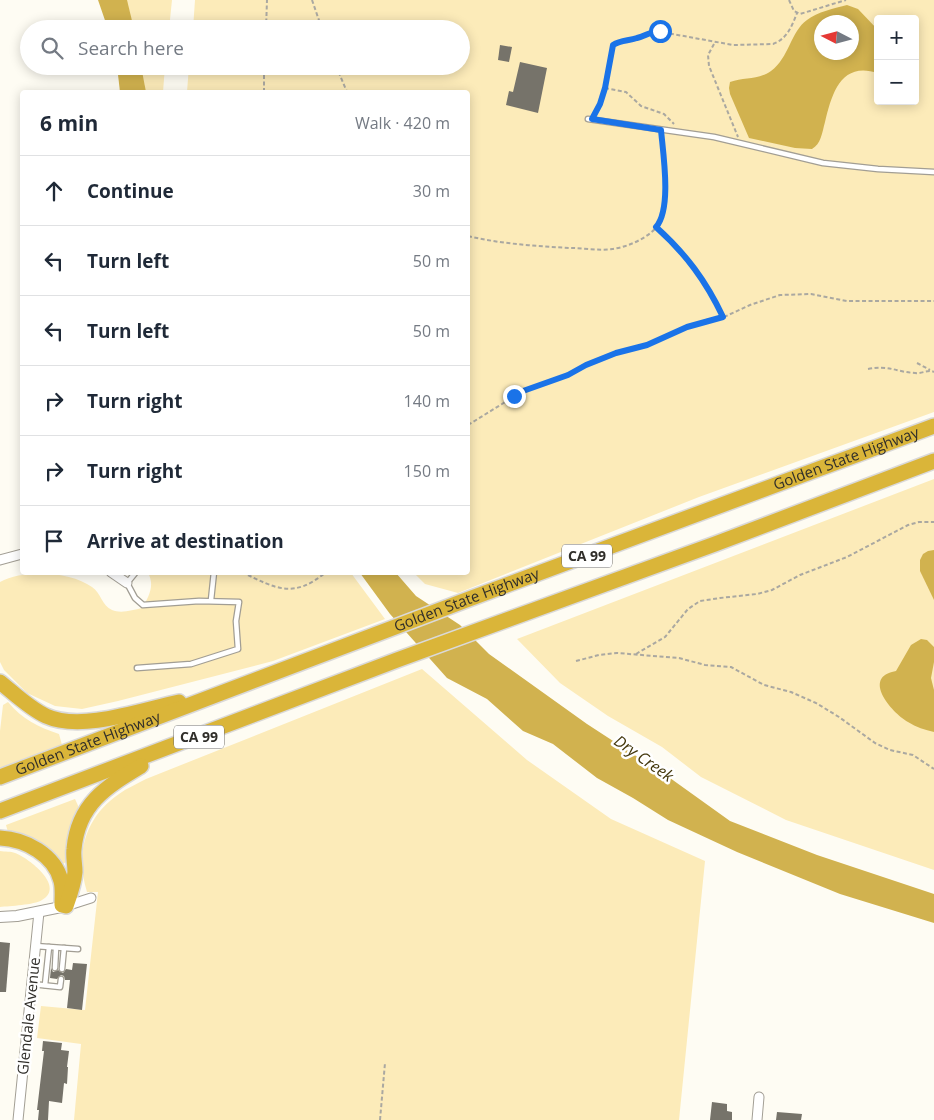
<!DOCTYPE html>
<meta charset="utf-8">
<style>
:root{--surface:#fff;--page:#f2f2f3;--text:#1f2937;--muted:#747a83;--line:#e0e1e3}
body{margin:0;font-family:"Open Sans",sans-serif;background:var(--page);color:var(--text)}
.controls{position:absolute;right:15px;top:15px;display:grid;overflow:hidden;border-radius:5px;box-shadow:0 2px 12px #0003}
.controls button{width:45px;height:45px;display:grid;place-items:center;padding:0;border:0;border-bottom:1px solid var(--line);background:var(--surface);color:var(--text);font:25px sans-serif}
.compass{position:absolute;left:814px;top:15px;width:45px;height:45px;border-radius:50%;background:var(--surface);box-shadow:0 2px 12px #0003;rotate:276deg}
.stop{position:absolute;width:15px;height:15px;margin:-11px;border:4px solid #1a73e8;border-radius:50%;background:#fff}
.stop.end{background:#1a73e8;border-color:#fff;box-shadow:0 1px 5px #0008}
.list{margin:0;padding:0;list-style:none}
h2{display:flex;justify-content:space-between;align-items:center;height:65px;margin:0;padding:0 20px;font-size:21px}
h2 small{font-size:16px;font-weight:400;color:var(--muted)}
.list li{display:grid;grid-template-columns:32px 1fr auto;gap:15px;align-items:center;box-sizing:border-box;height:70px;padding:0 20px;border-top:1px solid var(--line)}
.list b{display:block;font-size:19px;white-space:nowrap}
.list em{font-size:16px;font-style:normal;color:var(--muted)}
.icon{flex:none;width:28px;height:28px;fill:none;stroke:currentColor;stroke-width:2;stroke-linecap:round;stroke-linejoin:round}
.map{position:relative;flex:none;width:934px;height:1120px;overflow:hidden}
.search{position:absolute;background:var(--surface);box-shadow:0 2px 12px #0003;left:20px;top:20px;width:450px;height:55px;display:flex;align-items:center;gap:12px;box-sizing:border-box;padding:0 18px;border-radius:28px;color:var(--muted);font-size:19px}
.panel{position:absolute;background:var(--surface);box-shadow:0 2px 12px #0003;left:20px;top:90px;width:450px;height:485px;border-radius:5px}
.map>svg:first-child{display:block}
.green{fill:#fcebb9;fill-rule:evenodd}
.water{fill:#d1b24f;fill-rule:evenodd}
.building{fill:#76736a}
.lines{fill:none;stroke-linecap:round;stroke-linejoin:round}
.service-casing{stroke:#a29e94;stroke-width:7}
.minor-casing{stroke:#a29e94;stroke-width:11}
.tertiary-casing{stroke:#a29e94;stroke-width:12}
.motorway-casing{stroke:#dad9d9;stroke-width:18}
.path{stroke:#aaa8a1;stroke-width:2;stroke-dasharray:4 2.5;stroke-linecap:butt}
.service{stroke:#fff;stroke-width:4.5}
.minor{stroke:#fff;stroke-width:9}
.tertiary{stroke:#fff;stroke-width:10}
.motorway{stroke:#dab539;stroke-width:15}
.route{stroke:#1a73e8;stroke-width:6}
.labels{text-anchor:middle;stroke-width:5;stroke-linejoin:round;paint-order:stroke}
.shield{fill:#fff;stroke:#6e6d6a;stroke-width:1}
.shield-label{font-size:14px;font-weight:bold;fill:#302e2a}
.street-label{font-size:15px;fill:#302e2a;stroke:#fff}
.water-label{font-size:16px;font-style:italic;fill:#43370c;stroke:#fff}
</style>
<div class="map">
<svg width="934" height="1120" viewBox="0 0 934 1120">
<rect width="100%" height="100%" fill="#fefcf3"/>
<g class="green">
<polygon points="114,0 172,0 169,29 120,29"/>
<path d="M195 0H934V412L699 497 458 593 425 584 414 573 468 572V92H187L189 66H461V29H193ZM878 19H915V101H878ZM822 22H852V52H822Z"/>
<polygon points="126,66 165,66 163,92 130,92"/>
<polygon points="934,479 934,870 786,820 701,777 662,747 608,716 560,683 517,639"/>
<path d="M148 573H351L385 619 273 661 118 701 82 709 55 706 27 693 4 670 0 662V582C24 569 70 571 92 587 101 593 102 606 112 610 121 614 133 610 142 608 149 597 155 585 148 573Z"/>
<path d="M422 669 527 760 611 819 705 861 679 1120H74L81 1044 37 1038 41 1006 85 1010 98 892H87C75 854 85 817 119 794 127 788 137 784 146 779Z"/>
<path d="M8 702C22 719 38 727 59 734L62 745 0 768V731L3 705Z"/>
<path d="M75 799 80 810C71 828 67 842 66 862L61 865 9 836 6 825Z"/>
<path d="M0 851C5 852 11 851 15 853 29 858 66 887 42 900 34 905 10 906 0 907Z"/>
</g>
<g class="water">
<polygon points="98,0 127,0 134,29 108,29"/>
<path d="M847 5 858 9 878 30V73C841 61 832 93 825 122 822 133 821 144 812 149L795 148 749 138 730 94 729 88 730 82C744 77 758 80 771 71 789 58 791 31 807 20 817 12 835 8 847 5ZM822 22H852V52H822Z"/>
<polygon points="117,66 141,66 146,92 120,92"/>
<polygon points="934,550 934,600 920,571 920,560 923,554 928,551"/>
<polygon points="360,573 396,573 416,596 460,625 489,654 587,724 670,778 730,821 817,855 934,894 934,923 840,894 737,852 668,820 633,798 597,778 553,744 523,731 487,699 447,678 390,614"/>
<path d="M921 639 927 640 934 647V662L931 678 934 690V732C925 730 916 727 908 722 891 712 861 677 896 671L911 645Z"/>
</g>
<g class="building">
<polygon points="500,45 512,47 509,62 498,60"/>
<polygon points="520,62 547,68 538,113 506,105 509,91 513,92"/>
<polygon points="0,942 10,943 6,992 0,992"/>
<polygon points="73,963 87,964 82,1010 67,1008 70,980 65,980 64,976 61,975 57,979 50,978 51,968 53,972 58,970 63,973 66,969 72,970"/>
<polygon points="43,1041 62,1043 61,1050 69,1051 67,1067 68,1067 67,1084 64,1083 62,1103 49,1101 48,1120 38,1120 39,1110 37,1110 44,1051 42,1051"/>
<polygon points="712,1102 727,1104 727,1111 732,1112 732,1120 710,1120"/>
<polygon points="777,1112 802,1114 801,1120 776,1120"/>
</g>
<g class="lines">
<g class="service-casing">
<g id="service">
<polyline points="588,119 714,137 823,163 878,169 934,172"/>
<polyline points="136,572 127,583 135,598 143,605 199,601 239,602 236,621 238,649 191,664 137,668"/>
<polyline points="211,600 214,572"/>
<polyline points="35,946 78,949"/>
<polyline points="55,968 56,948"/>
<polyline points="62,969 64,948"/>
<polyline points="32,984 60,987 61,979"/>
<polyline points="45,985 49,947"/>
</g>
</g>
<g class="minor-casing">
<g id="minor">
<polyline points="0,560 22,554"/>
<polyline points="111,572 127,583"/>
<polyline points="66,906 91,898"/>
<polyline points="18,1120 39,912"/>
<polyline points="757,1120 759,1097"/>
</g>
</g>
<g class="tertiary-casing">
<polyline id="tertiary" points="0,917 17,916 66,906"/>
</g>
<g class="motorway-casing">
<g id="motorway">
<path d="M0 682C15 694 29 708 46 716 81 732 142 710 179 702"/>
<path id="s1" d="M0 777 469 599 934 426"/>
<polyline points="0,811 397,660 715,544 934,461"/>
<path d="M0 838C25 839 55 855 61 881 63 888 62 897 62 905"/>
<path d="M66 906C70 895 74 884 75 872 75 864 73 857 74 849 78 804 106 787 141 766"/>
</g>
</g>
<g class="path">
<polyline points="312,0 322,29"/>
<polyline points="789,0 794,11 800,14 846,0"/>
<polyline points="266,29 267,0"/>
<polyline points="714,44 708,55 709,66 738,137"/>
<polyline points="336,66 347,92"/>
<polyline points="605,88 626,92 641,106 664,114 674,124"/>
<polyline points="264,92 264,66"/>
<path d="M595 113 605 88 613 47 615 44 622 40 635 39 656 31 733 45 773 44C787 39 792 26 797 13"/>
<path d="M657 227C686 255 707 281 723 317"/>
<path d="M468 236C501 244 536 246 570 248 584 248 599 251 612 249 629 247 653 236 661 221 669 206 663 156 661 137"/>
<polyline points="917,363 930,370"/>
<path d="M868 369C890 365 896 372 915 373 922 374 928 369 934 372"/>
<polyline points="468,425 523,391 561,378 586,365 616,353 647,345 679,330 724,317 750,305 780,295 811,294 847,301 934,301"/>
<path d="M242 572C276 589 294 599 326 572"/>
<polyline points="636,654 665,637 688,609 700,601 720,598 757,594 772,590 800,575 847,557 908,525 919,522 934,522"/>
<polyline points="576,661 599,655 617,653 679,658 705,665 731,667 764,685 791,692 816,703 839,717 875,743 890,750 913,755 934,769"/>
<polyline points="380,1120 385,1063"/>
</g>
<use href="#service" class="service"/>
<use href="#minor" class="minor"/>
<use href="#tertiary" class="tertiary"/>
<use href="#motorway" class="motorway"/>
</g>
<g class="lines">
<path class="route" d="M514 396 523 391 568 375 586 365 616 353 647 345 687 327 723 317C706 281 686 254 656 227 672 209 663 153 661 130L592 119 600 104 605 88 613 45C621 40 628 41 637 38 646 36 651 31 660 31"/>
</g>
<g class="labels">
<g class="shield">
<rect x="562" y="544.5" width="50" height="23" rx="4"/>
<rect x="174" y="725.5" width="50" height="23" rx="4"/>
</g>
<g class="shield-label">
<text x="587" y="561">CA 99</text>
<text x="199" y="742">CA 99</text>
</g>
<g class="street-label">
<text dy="5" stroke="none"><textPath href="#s1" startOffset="904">Golden State Highway</textPath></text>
<text dy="5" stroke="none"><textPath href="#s1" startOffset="499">Golden State Highway</textPath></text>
<text dy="5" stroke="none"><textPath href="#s1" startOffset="94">Golden State Highway</textPath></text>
<text transform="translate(29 1016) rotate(-84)" y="5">Glendale Avenue</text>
</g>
<g class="water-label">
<text transform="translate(644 758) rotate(35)" y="6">Dry Creek</text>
</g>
</g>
</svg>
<div class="controls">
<button>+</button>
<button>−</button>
</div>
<svg class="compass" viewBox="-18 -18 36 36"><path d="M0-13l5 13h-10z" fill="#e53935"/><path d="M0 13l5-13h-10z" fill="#747a83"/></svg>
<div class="stop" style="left:660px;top:31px"></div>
<div class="stop end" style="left:514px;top:396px"></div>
<div class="search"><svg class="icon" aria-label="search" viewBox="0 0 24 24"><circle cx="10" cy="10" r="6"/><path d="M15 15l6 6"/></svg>Search here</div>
<section class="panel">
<h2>6 min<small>Walk · 420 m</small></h2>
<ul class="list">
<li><svg class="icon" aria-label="ahead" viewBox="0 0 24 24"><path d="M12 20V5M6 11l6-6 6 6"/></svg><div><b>Continue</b></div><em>30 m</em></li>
<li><svg class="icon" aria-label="left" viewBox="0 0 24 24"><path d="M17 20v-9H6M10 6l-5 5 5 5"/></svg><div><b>Turn left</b></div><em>50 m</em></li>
<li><svg class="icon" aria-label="left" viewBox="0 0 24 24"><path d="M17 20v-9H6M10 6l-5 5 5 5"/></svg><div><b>Turn left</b></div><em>50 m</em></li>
<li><svg class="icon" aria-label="right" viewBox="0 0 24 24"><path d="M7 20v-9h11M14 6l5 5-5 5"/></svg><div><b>Turn right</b></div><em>140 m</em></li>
<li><svg class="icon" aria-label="right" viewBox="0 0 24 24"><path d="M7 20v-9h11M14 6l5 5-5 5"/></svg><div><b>Turn right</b></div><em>150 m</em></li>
<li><svg class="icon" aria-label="arrive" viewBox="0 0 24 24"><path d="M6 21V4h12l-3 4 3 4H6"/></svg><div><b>Arrive at destination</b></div></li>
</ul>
</section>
</div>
